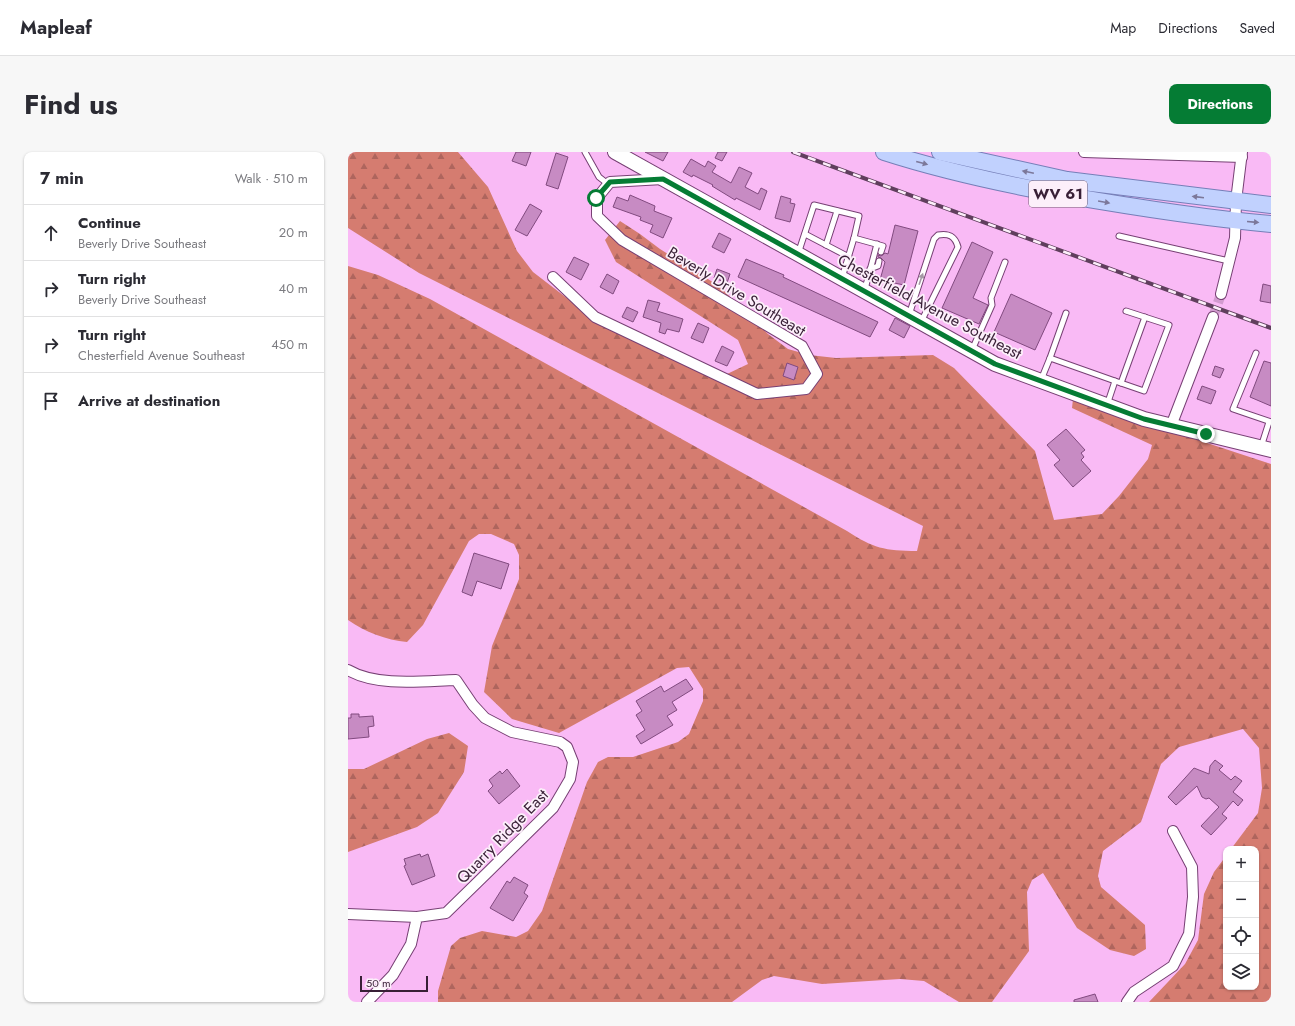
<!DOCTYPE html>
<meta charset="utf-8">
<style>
:root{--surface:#fff;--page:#f7f7f7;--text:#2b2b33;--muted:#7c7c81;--line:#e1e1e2;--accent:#057c34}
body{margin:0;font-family:Jost,sans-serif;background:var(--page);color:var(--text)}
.controls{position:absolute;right:12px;bottom:12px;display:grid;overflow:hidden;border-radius:8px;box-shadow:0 1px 3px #0004}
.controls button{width:36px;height:36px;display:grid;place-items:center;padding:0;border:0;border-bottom:1px solid var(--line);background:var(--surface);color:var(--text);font:20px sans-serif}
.scale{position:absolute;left:12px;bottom:10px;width:68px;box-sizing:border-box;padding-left:4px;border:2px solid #381f36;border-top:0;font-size:11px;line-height:14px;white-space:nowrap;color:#381f36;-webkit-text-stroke:3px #fceffa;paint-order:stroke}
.stop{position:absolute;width:12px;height:12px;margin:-9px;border:3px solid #057c34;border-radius:50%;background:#fff}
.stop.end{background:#057c34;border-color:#fff;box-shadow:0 1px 4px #0008}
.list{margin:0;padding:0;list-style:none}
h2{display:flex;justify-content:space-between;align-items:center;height:52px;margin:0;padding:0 16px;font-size:17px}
h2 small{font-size:13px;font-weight:400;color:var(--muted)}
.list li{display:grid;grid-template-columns:26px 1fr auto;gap:12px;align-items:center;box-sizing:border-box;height:56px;padding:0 16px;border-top:1px solid var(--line)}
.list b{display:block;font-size:15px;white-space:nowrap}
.list p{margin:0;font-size:13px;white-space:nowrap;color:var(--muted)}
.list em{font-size:13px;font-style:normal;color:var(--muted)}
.icon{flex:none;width:22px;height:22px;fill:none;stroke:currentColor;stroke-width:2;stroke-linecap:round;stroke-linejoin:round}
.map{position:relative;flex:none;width:923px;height:850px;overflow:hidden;border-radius:8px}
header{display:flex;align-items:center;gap:24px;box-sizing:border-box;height:56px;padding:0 20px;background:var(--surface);border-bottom:1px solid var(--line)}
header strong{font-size:19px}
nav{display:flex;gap:22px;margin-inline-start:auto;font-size:14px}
.intro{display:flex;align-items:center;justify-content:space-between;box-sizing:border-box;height:96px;padding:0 24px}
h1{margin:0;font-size:28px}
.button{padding:10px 18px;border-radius:8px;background:var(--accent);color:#fff;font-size:14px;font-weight:700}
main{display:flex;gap:24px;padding:0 24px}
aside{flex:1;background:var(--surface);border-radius:8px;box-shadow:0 1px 3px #0004}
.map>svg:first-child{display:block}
.forest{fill:url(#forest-firs)}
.building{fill:#c78bc3;stroke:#814a7f}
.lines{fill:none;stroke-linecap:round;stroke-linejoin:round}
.street-tunnel{stroke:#d29bcf;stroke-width:10;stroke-dasharray:10 5;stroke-linecap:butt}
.lane-casing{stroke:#774074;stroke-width:7}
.street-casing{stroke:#774074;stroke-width:12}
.secondary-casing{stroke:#774074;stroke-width:16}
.primary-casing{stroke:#767fb8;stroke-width:18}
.lane{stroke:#fff;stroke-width:5}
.street{stroke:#fff;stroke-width:10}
.secondary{stroke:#fff;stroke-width:14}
.primary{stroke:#c1d1fe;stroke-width:16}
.rail-casing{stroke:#603f5d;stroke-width:4}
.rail{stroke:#fceffa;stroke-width:2.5;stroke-dasharray:8;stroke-linecap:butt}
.oneway{fill:#7c789a}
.oneway2{fill:#a59aa5}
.route{stroke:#057c34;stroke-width:5}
.labels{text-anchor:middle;stroke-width:3.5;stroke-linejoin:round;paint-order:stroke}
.shield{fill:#fceffa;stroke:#735d71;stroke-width:1}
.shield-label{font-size:15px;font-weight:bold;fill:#381f36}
.street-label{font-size:16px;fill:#381f36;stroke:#fceffa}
</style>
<header>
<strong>Mapleaf</strong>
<nav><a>Map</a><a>Directions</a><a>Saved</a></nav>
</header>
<div class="intro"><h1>Find us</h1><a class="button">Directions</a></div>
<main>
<aside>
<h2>7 min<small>Walk · 510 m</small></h2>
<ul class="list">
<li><svg class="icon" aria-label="ahead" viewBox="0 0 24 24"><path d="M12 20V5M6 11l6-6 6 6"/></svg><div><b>Continue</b><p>Beverly Drive Southeast</p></div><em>20 m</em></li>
<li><svg class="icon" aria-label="right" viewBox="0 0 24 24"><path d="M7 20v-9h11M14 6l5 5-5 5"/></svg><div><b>Turn right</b><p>Beverly Drive Southeast</p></div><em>40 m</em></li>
<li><svg class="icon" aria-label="right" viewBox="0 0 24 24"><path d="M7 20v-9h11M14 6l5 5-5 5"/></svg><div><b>Turn right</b><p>Chesterfield Avenue Southeast</p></div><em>450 m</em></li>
<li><svg class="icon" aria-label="arrive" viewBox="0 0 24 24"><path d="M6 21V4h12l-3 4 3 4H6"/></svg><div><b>Arrive at destination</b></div></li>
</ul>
</aside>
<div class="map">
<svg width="923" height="850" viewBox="0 0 923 850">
<defs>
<pattern id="forest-firs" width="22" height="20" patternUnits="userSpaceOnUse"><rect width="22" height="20" fill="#d57c70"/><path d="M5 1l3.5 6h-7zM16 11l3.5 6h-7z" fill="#ae655d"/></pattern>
</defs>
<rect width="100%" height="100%" fill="#f9baf5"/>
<g class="forest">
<path d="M0 0H110L140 35 169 99 185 120 224 150 357 214 379 222 400 212 390 188 268 110 257 88 272 69 292 82 312 97 371 134 420 182 440 197 461 203 488 206 585 203 606 216 687 299 706 368 754 362 771 344 800 307 804 293 724 256 725 247 923 312V850H801L837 812 850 788 856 742 866 720 878 704V835H908V697H883L910 661 914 636 911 596 895 577 831 595 813 612 793 670 755 699 750 724 753 735 797 773 798 797 786 804 762 798 729 776 695 721 684 728 679 740 681 799 644 850H611L576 829 552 827 474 832 426 824 414 828 384 850H90V839L103 794 112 786 134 779 168 785 180 779 194 759 239 630 250 610 260 605H285L330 590 341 582 355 549V537L341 515 329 516 211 581 164 567 136 540 144 494 171 427V403L166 392 143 382H131L121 389 75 473 59 490C38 488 17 480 0 468V114L30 123 82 147 499 379C525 396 537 399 569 399L575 374 71 121 0 76Z"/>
<polygon points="101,581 120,594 116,620 90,661 69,675 0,700 0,617 16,617 79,587"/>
</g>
<g class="building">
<polygon points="168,0 183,0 178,14 164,9"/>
<polygon points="297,0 320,0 315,9"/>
<polygon points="370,0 379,0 374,9 367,6"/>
<polygon points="208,1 220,5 210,37 198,33"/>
<polygon points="343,7 357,15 360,9 368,14 364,20 383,31 391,15 404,21 397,35 410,42 413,36 419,39 412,58 388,46 387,48 364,34 365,33 345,23 344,25 335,20"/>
<polygon points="282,43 307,54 306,59 324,66 315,86 302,80 305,73 292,68 293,65 265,55 269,45 280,49"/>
<polygon points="433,44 443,47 442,51 447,52 442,70 427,66"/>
<polygon points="182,52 194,59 179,84 167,78"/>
<polygon points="547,73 570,79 556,133 532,128 537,110 533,106 530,105 530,103 533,104 537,101 540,102"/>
<polygon points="371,81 383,87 376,101 364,95"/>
<polygon points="624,90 645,100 625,146 640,153 631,172 594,156"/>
<polygon points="226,105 241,112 233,128 218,120"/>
<polygon points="398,107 436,123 435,125 530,170 522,185 390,125"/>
<polygon points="369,117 382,122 379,131 366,126"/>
<polygon points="259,122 271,129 265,142 252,135"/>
<polygon points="915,132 923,134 923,151 912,149"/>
<polygon points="663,142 704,161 687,198 646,180"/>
<polygon points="300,148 312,151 309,159 335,167 331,180 319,177 317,182 311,180 313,171 295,165"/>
<polygon points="279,155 290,160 285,170 274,165"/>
<polygon points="547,166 562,174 556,186 541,178"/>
<polygon points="350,171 361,176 355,191 343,186"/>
<polygon points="374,194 386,200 379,214 367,209"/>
<polygon points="916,209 923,211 923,254 902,245"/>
<polygon points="439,211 450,215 446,228 435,224"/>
<polygon points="867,214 876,217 872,226 864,223"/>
<polygon points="854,234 868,239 863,252 849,247"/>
<polygon points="718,277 737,298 733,301 736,305 733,308 743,319 725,335 706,313 712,308 699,293"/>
<polygon points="126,401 161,412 153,437 129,429 124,444 114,440"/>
<polygon points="338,527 345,537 324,550 329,558 319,564 325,573 293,592 288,584 297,578 288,563 294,559 288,549 313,534 316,540"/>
<polygon points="3,562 11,562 11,565 25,564 26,574 20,575 21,585 0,587 0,566 3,566"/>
<polygon points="867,608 875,614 871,618 883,628 887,624 894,629 885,640 895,648 890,654 885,649 874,662 879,666 863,683 853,674 871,655 861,646 858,647 854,645 849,634 828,653 820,645 846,616 861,622 862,614"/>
<polygon points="159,617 172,634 151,652 140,639 145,634 141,628 152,619 154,622"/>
<polygon points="72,702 73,705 80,702 87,724 64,733 56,714 58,713 56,707"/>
<polygon points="166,725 180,733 176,741 180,744 165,769 142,756 159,729 162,731"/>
<polygon points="747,842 750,850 726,850 726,848"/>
</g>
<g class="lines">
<polyline class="street-tunnel" points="865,165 873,142"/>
<g class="lane-casing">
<g id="lane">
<polyline points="237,0 251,25 260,32"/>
<polyline points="457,82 501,105"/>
<polyline points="771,84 881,109"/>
<polyline points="506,86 535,94 533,100"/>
<polyline points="478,93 489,59"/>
<polyline points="450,102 466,53 511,64 506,86 494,126"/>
<polyline points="522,117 530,114 531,109"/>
<polyline points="517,137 529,92"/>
<path d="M561 163 586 87 590 83C601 81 607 84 610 95L573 170"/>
<polyline points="624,198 644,153 643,146 657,110"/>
<polyline points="908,201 885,257 923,270"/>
<polyline points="702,206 718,161"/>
<polyline points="693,228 702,206 767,229 759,253"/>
<polyline points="767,229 796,239 821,173 778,159"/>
<polyline points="773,231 797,165"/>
<polyline points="913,295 921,270"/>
</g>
</g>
<g class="street-casing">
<g id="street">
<polyline points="736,0 894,5"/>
<polyline points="205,125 247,165 409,242 458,237 469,222 454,194 274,88 249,64 249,46 262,30 315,27"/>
<polyline points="873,142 887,86 888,49 894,0"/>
<polyline points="823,274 865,165"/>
<path d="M0 518C29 535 75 529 108 528L125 553 137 566 164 580 212 590 219 595 225 610 222 627 205 656 140 720 98 761 69 765 63 792 45 823 19 850"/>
<polyline points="0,762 69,765"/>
<polyline points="779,850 786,840 825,814 841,782 845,745 844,715 825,679"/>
</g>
</g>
<g class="secondary-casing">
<polyline id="secondary" points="267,0 647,212 796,267 923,298"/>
</g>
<g class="primary-casing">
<g id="primary">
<path d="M536 0C595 19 655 32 716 43 785 55 853 66 923 72"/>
<polyline points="592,0 719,28 923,53"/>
</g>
</g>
<use href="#lane" class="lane"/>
<use href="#street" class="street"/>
<use href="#secondary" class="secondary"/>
<use href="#primary" class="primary"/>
<g class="rail-casing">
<polyline id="rail" points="445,0 923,176"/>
</g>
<use href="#rail" class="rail"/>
</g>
<defs><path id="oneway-solid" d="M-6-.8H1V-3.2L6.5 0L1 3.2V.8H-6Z"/></defs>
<g class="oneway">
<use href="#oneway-solid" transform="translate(574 11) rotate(15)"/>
<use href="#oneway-solid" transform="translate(680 20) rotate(-168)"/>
<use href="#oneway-solid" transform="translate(850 45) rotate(-173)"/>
<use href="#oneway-solid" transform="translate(756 50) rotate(10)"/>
<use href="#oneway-solid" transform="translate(905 70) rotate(5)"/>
</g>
<use class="oneway2" href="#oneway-solid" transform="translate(573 127) rotate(-71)"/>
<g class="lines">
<polyline class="route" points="248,46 262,30 315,27 647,212 796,267 858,282"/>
</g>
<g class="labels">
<rect class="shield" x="681" y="29" width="58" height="26" rx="3"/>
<g class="shield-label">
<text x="710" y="47">WV 61</text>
</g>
<g class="street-label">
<text transform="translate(389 139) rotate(31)" y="6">Beverly Drive Southeast</text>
<text transform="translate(582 154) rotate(28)" y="6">Chesterfield Avenue Southeast</text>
<text transform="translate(154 684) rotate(-46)" y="6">Quarry Ridge East</text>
</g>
</g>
</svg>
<div class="controls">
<button>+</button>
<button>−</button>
<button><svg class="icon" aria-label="locate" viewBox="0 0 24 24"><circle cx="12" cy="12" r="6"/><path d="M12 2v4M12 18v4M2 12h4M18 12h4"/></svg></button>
<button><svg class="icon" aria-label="layers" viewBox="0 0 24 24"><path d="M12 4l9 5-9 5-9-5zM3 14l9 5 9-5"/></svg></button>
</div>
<div class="scale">50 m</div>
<div class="stop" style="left:248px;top:46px"></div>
<div class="stop end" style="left:858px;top:282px"></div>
</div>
</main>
